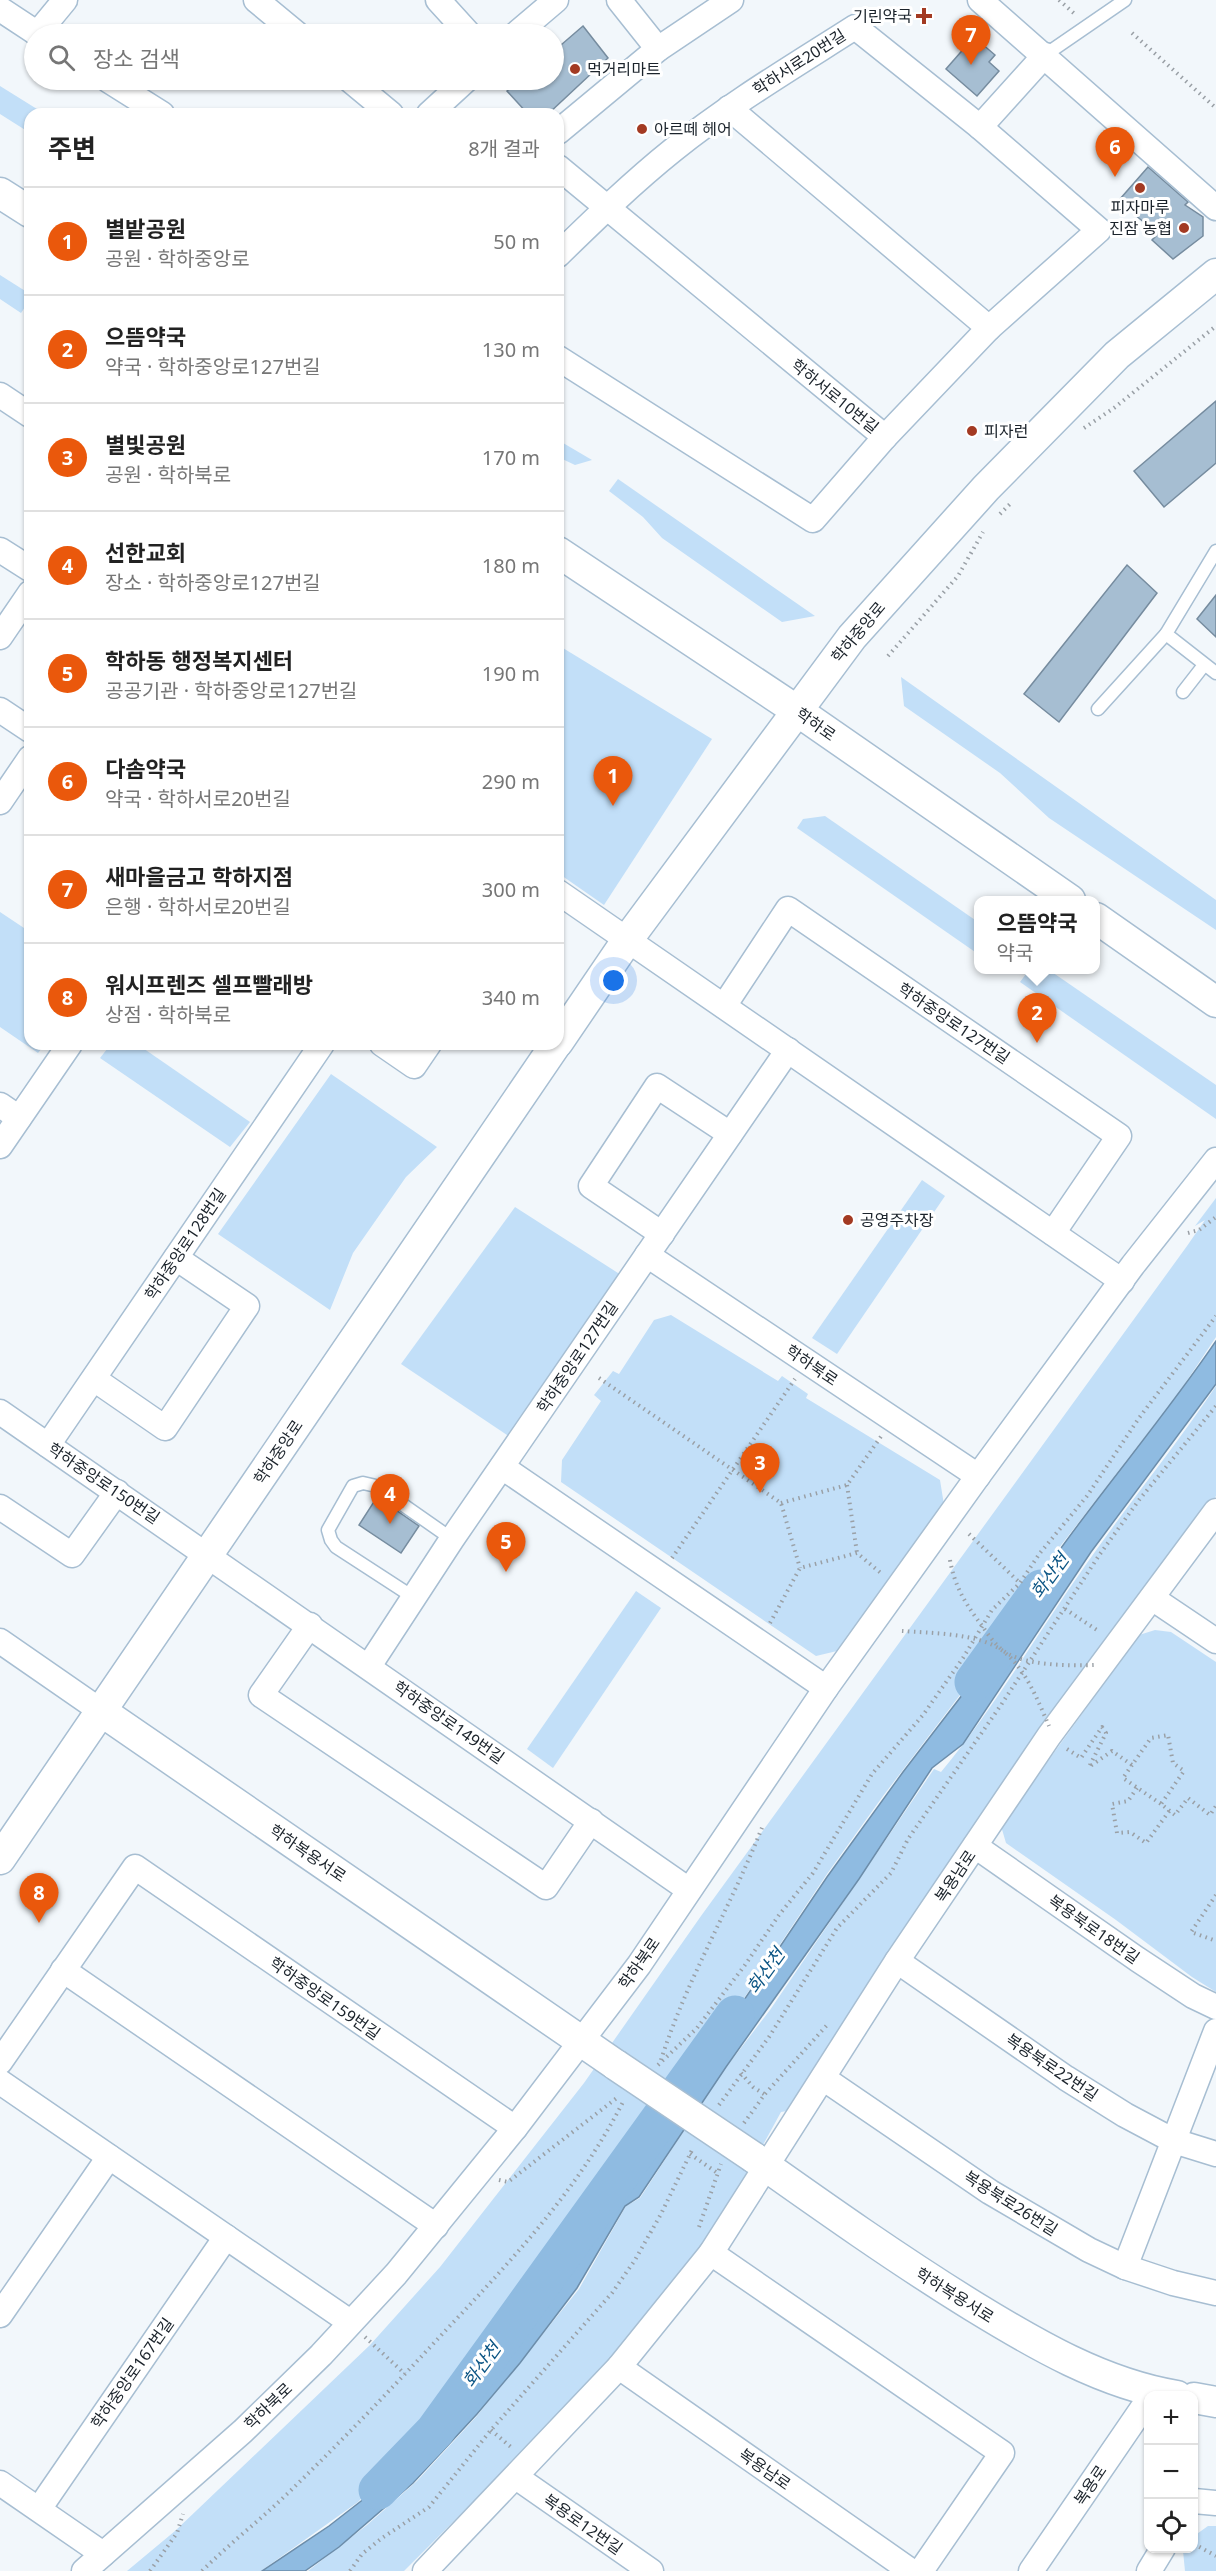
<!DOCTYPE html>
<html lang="ko">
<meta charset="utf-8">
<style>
:root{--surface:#fff;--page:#f2f2f2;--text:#222;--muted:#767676;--line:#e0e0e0;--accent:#ea580c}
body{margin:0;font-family:"Noto Sans","Noto Sans KR",sans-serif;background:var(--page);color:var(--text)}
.controls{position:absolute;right:18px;bottom:18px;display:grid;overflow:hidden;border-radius:12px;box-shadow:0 2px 4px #0004}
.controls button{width:54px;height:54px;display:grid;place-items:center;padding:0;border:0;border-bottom:2px solid var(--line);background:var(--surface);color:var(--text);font:30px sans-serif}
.you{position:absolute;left:614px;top:981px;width:21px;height:21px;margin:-15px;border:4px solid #fff;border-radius:50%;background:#1a73e8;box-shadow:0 0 0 9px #1a73e833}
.badge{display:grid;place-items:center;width:39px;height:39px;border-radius:50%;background:var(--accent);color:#fff;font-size:20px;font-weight:700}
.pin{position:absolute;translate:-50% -50px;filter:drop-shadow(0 2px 3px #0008)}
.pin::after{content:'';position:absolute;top:32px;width:21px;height:18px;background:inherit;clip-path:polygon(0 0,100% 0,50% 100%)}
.popup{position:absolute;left:974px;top:896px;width:126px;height:78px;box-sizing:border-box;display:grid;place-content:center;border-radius:12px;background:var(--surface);filter:drop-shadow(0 2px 4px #0005);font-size:20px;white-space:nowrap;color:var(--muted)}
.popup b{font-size:22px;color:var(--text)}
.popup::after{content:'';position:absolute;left:50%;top:100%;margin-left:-12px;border:12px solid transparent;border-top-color:var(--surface)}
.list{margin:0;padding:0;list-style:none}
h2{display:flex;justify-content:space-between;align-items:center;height:78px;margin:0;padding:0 24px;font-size:26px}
h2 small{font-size:20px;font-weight:400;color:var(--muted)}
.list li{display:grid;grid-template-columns:39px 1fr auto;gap:18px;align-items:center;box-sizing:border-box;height:108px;padding:0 24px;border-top:2px solid var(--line)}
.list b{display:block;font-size:22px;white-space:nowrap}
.list p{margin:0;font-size:20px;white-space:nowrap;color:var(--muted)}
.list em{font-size:20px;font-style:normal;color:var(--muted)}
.icon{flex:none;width:33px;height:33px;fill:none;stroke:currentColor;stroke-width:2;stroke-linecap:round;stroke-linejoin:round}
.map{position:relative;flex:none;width:1216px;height:2571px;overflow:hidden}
.search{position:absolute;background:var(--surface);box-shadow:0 2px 4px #0004;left:24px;top:24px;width:540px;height:66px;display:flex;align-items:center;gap:15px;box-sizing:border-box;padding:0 21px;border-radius:33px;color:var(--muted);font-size:22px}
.panel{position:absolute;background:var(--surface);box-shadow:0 2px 4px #0004;left:24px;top:108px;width:540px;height:942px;border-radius:18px}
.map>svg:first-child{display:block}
.green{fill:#c2dff8}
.water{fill:#8fbbe1;stroke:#6c8daa;stroke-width:1.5}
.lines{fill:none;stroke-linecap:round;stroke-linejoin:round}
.river{stroke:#8fbbe1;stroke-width:39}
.building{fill:#a6bed2;stroke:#768c9f;stroke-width:1.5}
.service-casing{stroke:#a7bed2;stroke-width:15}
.minor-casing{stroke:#a7bed2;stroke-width:27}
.tertiary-casing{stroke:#a7bed2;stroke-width:33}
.path{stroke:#9aa0a6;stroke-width:4;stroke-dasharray:1.5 4.5;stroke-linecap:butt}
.service{stroke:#fff;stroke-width:12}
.minor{stroke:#fff;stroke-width:24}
.tertiary{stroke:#fff;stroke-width:30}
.tertiary-bridge-casing{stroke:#a7bed2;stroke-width:33;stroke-linecap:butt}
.path-bridge{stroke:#9aa0a6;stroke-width:4;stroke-dasharray:1.5 4.5;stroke-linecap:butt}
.tertiary-bridge{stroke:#fff;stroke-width:30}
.poi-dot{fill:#a33a22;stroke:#fff;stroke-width:2}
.labels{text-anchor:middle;stroke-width:6;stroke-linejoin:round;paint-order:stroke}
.poi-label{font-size:16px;fill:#1b232b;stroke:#fff;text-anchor:start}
.street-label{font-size:16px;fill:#1b232b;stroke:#fff}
.water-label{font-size:18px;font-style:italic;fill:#0d5685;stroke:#fff}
</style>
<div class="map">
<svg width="1216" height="2571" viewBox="0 0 1216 2571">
<rect width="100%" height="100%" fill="#f2f7fb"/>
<g class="green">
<polygon points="0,86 45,114 30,114 30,133 0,114"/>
<polygon points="0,275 30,294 30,300 21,313 0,299"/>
<polygon points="558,440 592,460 575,465 558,457"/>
<polygon points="618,479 815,616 782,622 662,538 643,517 609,491"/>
<polygon points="558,645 712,739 604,905 558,873"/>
<polygon points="901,677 1216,900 1216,930 1049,818 1000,773 904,706"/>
<polygon points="825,816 978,922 978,954 797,828 803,819"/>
<polygon points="0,912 30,932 30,1044 45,1044 38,1053 0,1027"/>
<polygon points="1029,970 1049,970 1216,1085 1216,1119 1020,982"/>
<polygon points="111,1044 137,1044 250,1122 230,1147 100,1058"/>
<polygon points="331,1074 437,1147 406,1177 353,1253 330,1310 218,1234"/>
<polygon points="922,1180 945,1196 837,1354 812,1338"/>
<polygon points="1216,1198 1216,1337 1178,1394 1055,1553 1017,1613 1008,1632 883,1796 827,1874 651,2137 463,2389 437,2430 391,2468 358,2502 261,2571 127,2571 175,2531 370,2345 440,2267 584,2083 701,1916 1187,1246 1205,1220 1195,1226"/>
<polygon points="515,1207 618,1273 628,1283 510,1437 401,1364"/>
<polygon points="671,1315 778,1381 782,1376 808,1394 806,1398 940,1480 944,1505 837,1651 816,1656 561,1482 562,1460 601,1401 594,1395 613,1371 619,1374 654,1320"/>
<path d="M1216 1386V1496L1106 1643 787 2111 781 2112 729 2207 655 2308 565 2410 404 2571H308L367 2525 417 2481 476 2417 579 2289 626 2206 640 2198 721 2074 770 2010 934 1769 941 1772C996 1706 1038 1632 1087 1563 1129 1503 1175 1447 1216 1386Z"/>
<polygon points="636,1591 661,1608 553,1768 527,1749"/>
<polygon points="1155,1630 1171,1632 1216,1662 1216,1992 1192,1977 1116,1920 1006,1843 1001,1826 1139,1635"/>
<polygon points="1208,2526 1216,2526 1216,2571 1185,2571 1183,2551 1185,2549 1194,2548 1194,2536"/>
</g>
<path class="water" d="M1216 1341V1384L1091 1552 963 1744 932 1768 859 1879 726 2067 639 2197 625 2206 577 2288 520 2363 477 2414 413 2483 339 2547 305 2571H262L329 2526 365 2498 438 2430 463 2390 653 2135 827 1877 903 1772 1009 1634C1027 1593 1054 1557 1081 1521 1126 1461 1174 1403 1216 1341Z"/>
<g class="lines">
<g class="river">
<polyline points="974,1682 1041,1589"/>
<polyline points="378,2490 435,2431 735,2015"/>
</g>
</g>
<g class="building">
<polygon points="583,26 608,58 548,114 528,114 507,91 521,80 554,80 554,51"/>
<polygon points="974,37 995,55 989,62 999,71 977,96 946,69"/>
<polygon points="1148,167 1188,202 1185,205 1203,217 1203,236 1173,259 1152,240 1158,234 1134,214 1135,213 1120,199"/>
<polygon points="1216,401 1216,463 1164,507 1134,471"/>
<polygon points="1127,565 1157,593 1059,722 1024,694"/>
<polygon points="1216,595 1216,637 1197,619"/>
<polygon points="377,1497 419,1526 401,1553 359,1525"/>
</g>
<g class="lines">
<g class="service-casing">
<g id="service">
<polyline points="1045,55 1125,0"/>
<polyline points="1216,551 1166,634 1216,673"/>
<polyline points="1183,692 1204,665"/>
<polyline points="1098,709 1166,634"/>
<polyline points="413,1597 336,1547 331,1540 328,1530 353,1486 363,1483 376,1486 452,1539"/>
</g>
</g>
<g class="minor-casing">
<g id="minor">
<polyline points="256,0 297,34"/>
<polyline points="438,0 469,34"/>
<polyline points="619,0 658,49"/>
<polyline points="980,0 1216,208"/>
<polyline points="0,9 38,34"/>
<polyline points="37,34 65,0"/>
<polyline points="516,34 556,0"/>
<polyline points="108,80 162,114"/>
<polyline points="350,80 391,114"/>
<polyline points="729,108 989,328"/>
<polyline points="429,114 466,80"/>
<polyline points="980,127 1045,55"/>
<polyline points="558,132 658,49 731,0"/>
<polyline points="558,167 885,437"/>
<path d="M558 255C595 219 633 182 673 150 730 104 794 66 855 27L980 127 1099 230 989 328 885 437 813 520 558 358"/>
<polyline points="0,395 30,415"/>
<polyline points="0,550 30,569"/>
<polyline points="0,637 30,593"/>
<polyline points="0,710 30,730"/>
<polyline points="0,802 30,758"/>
<polyline points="558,892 1122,1281"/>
<polyline points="724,1006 788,909 1119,1136 1053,1233"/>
<polyline points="382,1044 414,1066 429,1044"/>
<polyline points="0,1105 19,1118"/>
<polyline points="0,1146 70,1044"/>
<polyline points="662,1234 591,1186 657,1086 730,1134"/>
<polyline points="647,1255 978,1476"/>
<polyline points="94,1379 165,1428 247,1306 176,1258"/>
<polyline points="0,1412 689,1890"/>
<polyline points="48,1445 322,1044"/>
<polyline points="502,1467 826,1688"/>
<polyline points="0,1507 72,1555 117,1492"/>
<polyline points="1152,1598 1216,1641"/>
<polyline points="310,1625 261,1695 546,1887 591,1821"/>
<polyline points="0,1641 101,1711"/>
<polyline points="369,1666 452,1539 788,1050"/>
<polyline points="975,1846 1137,1959 1193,1996 1216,2007"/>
<polyline points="897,1961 1066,2078 1125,2115 1174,2141 1216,2154"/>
<polyline points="63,1970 436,2226"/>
<polyline points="0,2062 135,1867 515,2128"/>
<polyline points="823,2078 990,2192 1089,2250 1125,2267 1173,2283 1216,2293"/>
<polyline points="0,2082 350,2322"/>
<polyline points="711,2253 1002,2453 921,2571"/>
<polyline points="1125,2267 1216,2031"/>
<polyline points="0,2315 109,2157"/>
<polyline points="619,2367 911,2571"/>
<polyline points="516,2477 651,2571"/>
<polyline points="0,2483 103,2554"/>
<polyline points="1194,2501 1216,2503"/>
<polyline points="39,2509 226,2237"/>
<polyline points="84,2571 243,2431 321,2355 396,2274 515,2128 639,1965 826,1688 978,1476 1133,1265 1216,1160"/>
<polyline points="425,2571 619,2367 711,2253 897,1961 1049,1736 1216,1511"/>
<polyline points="1031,2571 1148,2400"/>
<polyline points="1149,2571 1163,2548"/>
</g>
</g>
<g class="tertiary-casing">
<g id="tertiary">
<polyline points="0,193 30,212"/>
<polyline points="558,552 796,710 1070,900"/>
<polyline points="1096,918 1216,1002"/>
<polyline points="558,1042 628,939 852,637 986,488 1117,355 1216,274"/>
<polyline points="101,1711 616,2065"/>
<polyline points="0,1859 556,1044"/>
<path d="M753 2157C825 2208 897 2259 973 2306 1035 2344 1103 2384 1177 2396"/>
<polyline points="1194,2398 1216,2402"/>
</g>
</g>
<g class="path">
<polyline points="1059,0 1076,15"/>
<polyline points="1132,33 1216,108"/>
<polyline points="1084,428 1114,408 1216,326"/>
<polyline points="1000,514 1012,502"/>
<polyline points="888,656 958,576 983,532"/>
<polyline points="1188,1233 1199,1230 1216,1217"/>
<polyline points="599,1378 781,1503 800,1568"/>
<polyline points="847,1485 857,1553"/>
<polyline points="781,1503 847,1485 882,1435"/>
<polyline points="969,1534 1020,1583"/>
<polyline points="672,1558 795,1379"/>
<polyline points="1065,1609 1100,1632"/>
<polyline points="770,1623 800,1568 857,1553 882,1574"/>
<polyline points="1067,1749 1081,1758 1102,1727 1106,1733 1089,1767 1112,1751 1132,1765 1151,1738 1168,1735 1173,1763 1184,1771 1161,1804 1175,1815 1188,1798 1210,1815 1216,1806"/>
<polyline points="1132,1765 1123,1778 1161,1804"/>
<polyline points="1137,1788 1128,1801 1112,1804 1117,1833 1130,1832 1146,1843 1170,1810"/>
<polyline points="1216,1895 1191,1932 1216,1941"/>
<path d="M661 2060C687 1978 732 1905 763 1825"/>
<polyline points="658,2065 697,2028 745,1965 779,1915 813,1873 872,1774 923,1715 963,1658 992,1610 1020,1583 1040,1553 1087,1496 1139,1418 1216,1316"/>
<polyline points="741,2073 753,2087 764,2094"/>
<polyline points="719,2105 769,2037 837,1928 891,1873 908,1839 1001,1705 1100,1554 1139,1500 1216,1406"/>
<polyline points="744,2123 765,2094 828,2024"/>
<polyline points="690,2154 716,2172"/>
<polyline points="499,2180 508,2182 618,2097"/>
<polyline points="699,2227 721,2164"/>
<polyline points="365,2337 405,2374"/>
<polyline points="491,2430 512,2448"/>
<polyline points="1194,2544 1216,2556"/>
<polyline points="150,2571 177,2533 183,2514"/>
<path d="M202 2571C229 2544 259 2521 286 2495 342 2441 395 2385 447 2329 514 2258 580 2187 624 2100"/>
<polyline points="350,2571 362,2554 382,2538 429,2507 491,2430 612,2293 635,2260 661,2214 693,2148"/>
</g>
<use href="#service" class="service"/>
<use href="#minor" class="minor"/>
<use href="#tertiary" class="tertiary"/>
<g class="tertiary-bridge-casing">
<polyline id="tertiary-bridge" points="616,2065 753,2157"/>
</g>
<g class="path-bridge">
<path d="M950 1560C954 1583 963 1600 977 1619 984 1628 991 1640 1000 1648 1018 1666 1071 1666 1095 1665"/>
<path d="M902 1631C930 1633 979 1633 1003 1651 1026 1669 1038 1701 1049 1726"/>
</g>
<use href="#tertiary-bridge" class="tertiary-bridge"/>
</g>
<g class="poi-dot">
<path d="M921 7h6v6h6v6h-6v6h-6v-6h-6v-6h6z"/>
<circle cx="575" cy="69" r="6"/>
<circle cx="642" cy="129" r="6"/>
<circle cx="1140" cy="188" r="6"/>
<circle cx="1184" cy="228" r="6"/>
<circle cx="972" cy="431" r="6"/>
<circle cx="848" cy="1220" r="6"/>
</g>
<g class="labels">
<g class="poi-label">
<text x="912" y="22" text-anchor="end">기린약국</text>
<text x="587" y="75">먹거리마트</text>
<text x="654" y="135">아르떼 헤어</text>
<text x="1140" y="213" text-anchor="middle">피자마루</text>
<text x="1172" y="234" text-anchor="end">진잠 농협</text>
<text x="984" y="437">피자런</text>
<text x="860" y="1226">공영주차장</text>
</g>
<g class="street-label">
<text transform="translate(799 62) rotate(-33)" y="6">학하서로20번길</text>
<text transform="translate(835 396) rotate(39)" y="6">학하서로10번길</text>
<text transform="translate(858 632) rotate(-50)" y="6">학하중앙로</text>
<text transform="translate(816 724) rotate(35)" y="6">학하로</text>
<text transform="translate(954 1023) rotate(34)" y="6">학하중앙로127번길</text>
<text transform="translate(185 1244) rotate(-56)" y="6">학하중앙로128번길</text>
<text transform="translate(577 1357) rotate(-56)" y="6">학하중앙로127번길</text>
<text transform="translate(812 1365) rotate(34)" y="6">학하북로</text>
<text transform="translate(278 1452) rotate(-56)" y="6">학하중앙로</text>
<text transform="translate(104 1483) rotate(34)" y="6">학하중앙로150번길</text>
<text transform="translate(449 1722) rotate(35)" y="6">학하중앙로149번길</text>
<text transform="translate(308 1853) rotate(34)" y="6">학하복용서로</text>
<text transform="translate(955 1876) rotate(-56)" y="6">복용남로</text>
<text transform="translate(1094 1929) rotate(35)" y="6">복용북로18번길</text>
<text transform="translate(639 1963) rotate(-55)" y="6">학하북로</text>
<text transform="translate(325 1998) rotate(35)" y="6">학하중앙로159번길</text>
<text transform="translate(1052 2067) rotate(34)" y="6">복용북로22번길</text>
<text transform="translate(1011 2203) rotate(32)" y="6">복용북로26번길</text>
<text transform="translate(955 2295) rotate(32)" y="6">학하복용서로</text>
<text transform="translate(132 2373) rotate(-55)" y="6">학하중앙로167번길</text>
<text transform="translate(268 2406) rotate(-44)" y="6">학하북로</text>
<text transform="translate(765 2469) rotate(35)" y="6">복용남로</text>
<text transform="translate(1090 2485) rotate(-56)" y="6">복용로</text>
<text transform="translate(583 2524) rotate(35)" y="6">복용로12번길</text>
</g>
<g class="water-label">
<text transform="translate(1050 1576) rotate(-54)" y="6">화산천</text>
<text transform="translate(766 1971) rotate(-54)" y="6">화산천</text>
<text transform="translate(482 2365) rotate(-54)" y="6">화산천</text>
</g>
</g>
</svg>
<div class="controls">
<button>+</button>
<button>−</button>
<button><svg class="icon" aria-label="locate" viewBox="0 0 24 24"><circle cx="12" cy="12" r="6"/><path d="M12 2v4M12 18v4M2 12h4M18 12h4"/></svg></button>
</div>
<div class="you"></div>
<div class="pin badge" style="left:613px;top:806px">1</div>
<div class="pin badge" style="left:1037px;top:1043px">2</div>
<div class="popup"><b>으뜸약국</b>약국</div>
<div class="pin badge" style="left:760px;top:1493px">3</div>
<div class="pin badge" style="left:390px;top:1524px">4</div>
<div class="pin badge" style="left:506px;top:1572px">5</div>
<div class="pin badge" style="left:1115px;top:177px">6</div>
<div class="pin badge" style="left:971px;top:65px">7</div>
<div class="pin badge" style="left:39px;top:1923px">8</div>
<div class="search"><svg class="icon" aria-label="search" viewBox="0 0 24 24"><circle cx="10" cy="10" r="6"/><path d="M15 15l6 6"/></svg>장소 검색</div>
<section class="panel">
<h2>주변<small>8개 결과</small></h2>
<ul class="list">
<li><span class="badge">1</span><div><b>별밭공원</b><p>공원 · 학하중앙로</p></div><em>50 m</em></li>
<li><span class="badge">2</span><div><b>으뜸약국</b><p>약국 · 학하중앙로127번길</p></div><em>130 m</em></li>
<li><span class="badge">3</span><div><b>별빛공원</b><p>공원 · 학하북로</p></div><em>170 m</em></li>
<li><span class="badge">4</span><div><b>선한교회</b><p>장소 · 학하중앙로127번길</p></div><em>180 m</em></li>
<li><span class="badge">5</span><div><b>학하동 행정복지센터</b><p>공공기관 · 학하중앙로127번길</p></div><em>190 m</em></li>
<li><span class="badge">6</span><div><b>다솜약국</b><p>약국 · 학하서로20번길</p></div><em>290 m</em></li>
<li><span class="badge">7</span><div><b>새마을금고 학하지점</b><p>은행 · 학하서로20번길</p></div><em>300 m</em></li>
<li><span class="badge">8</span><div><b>워시프렌즈 셀프빨래방</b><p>상점 · 학하북로</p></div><em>340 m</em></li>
</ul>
</section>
</div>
